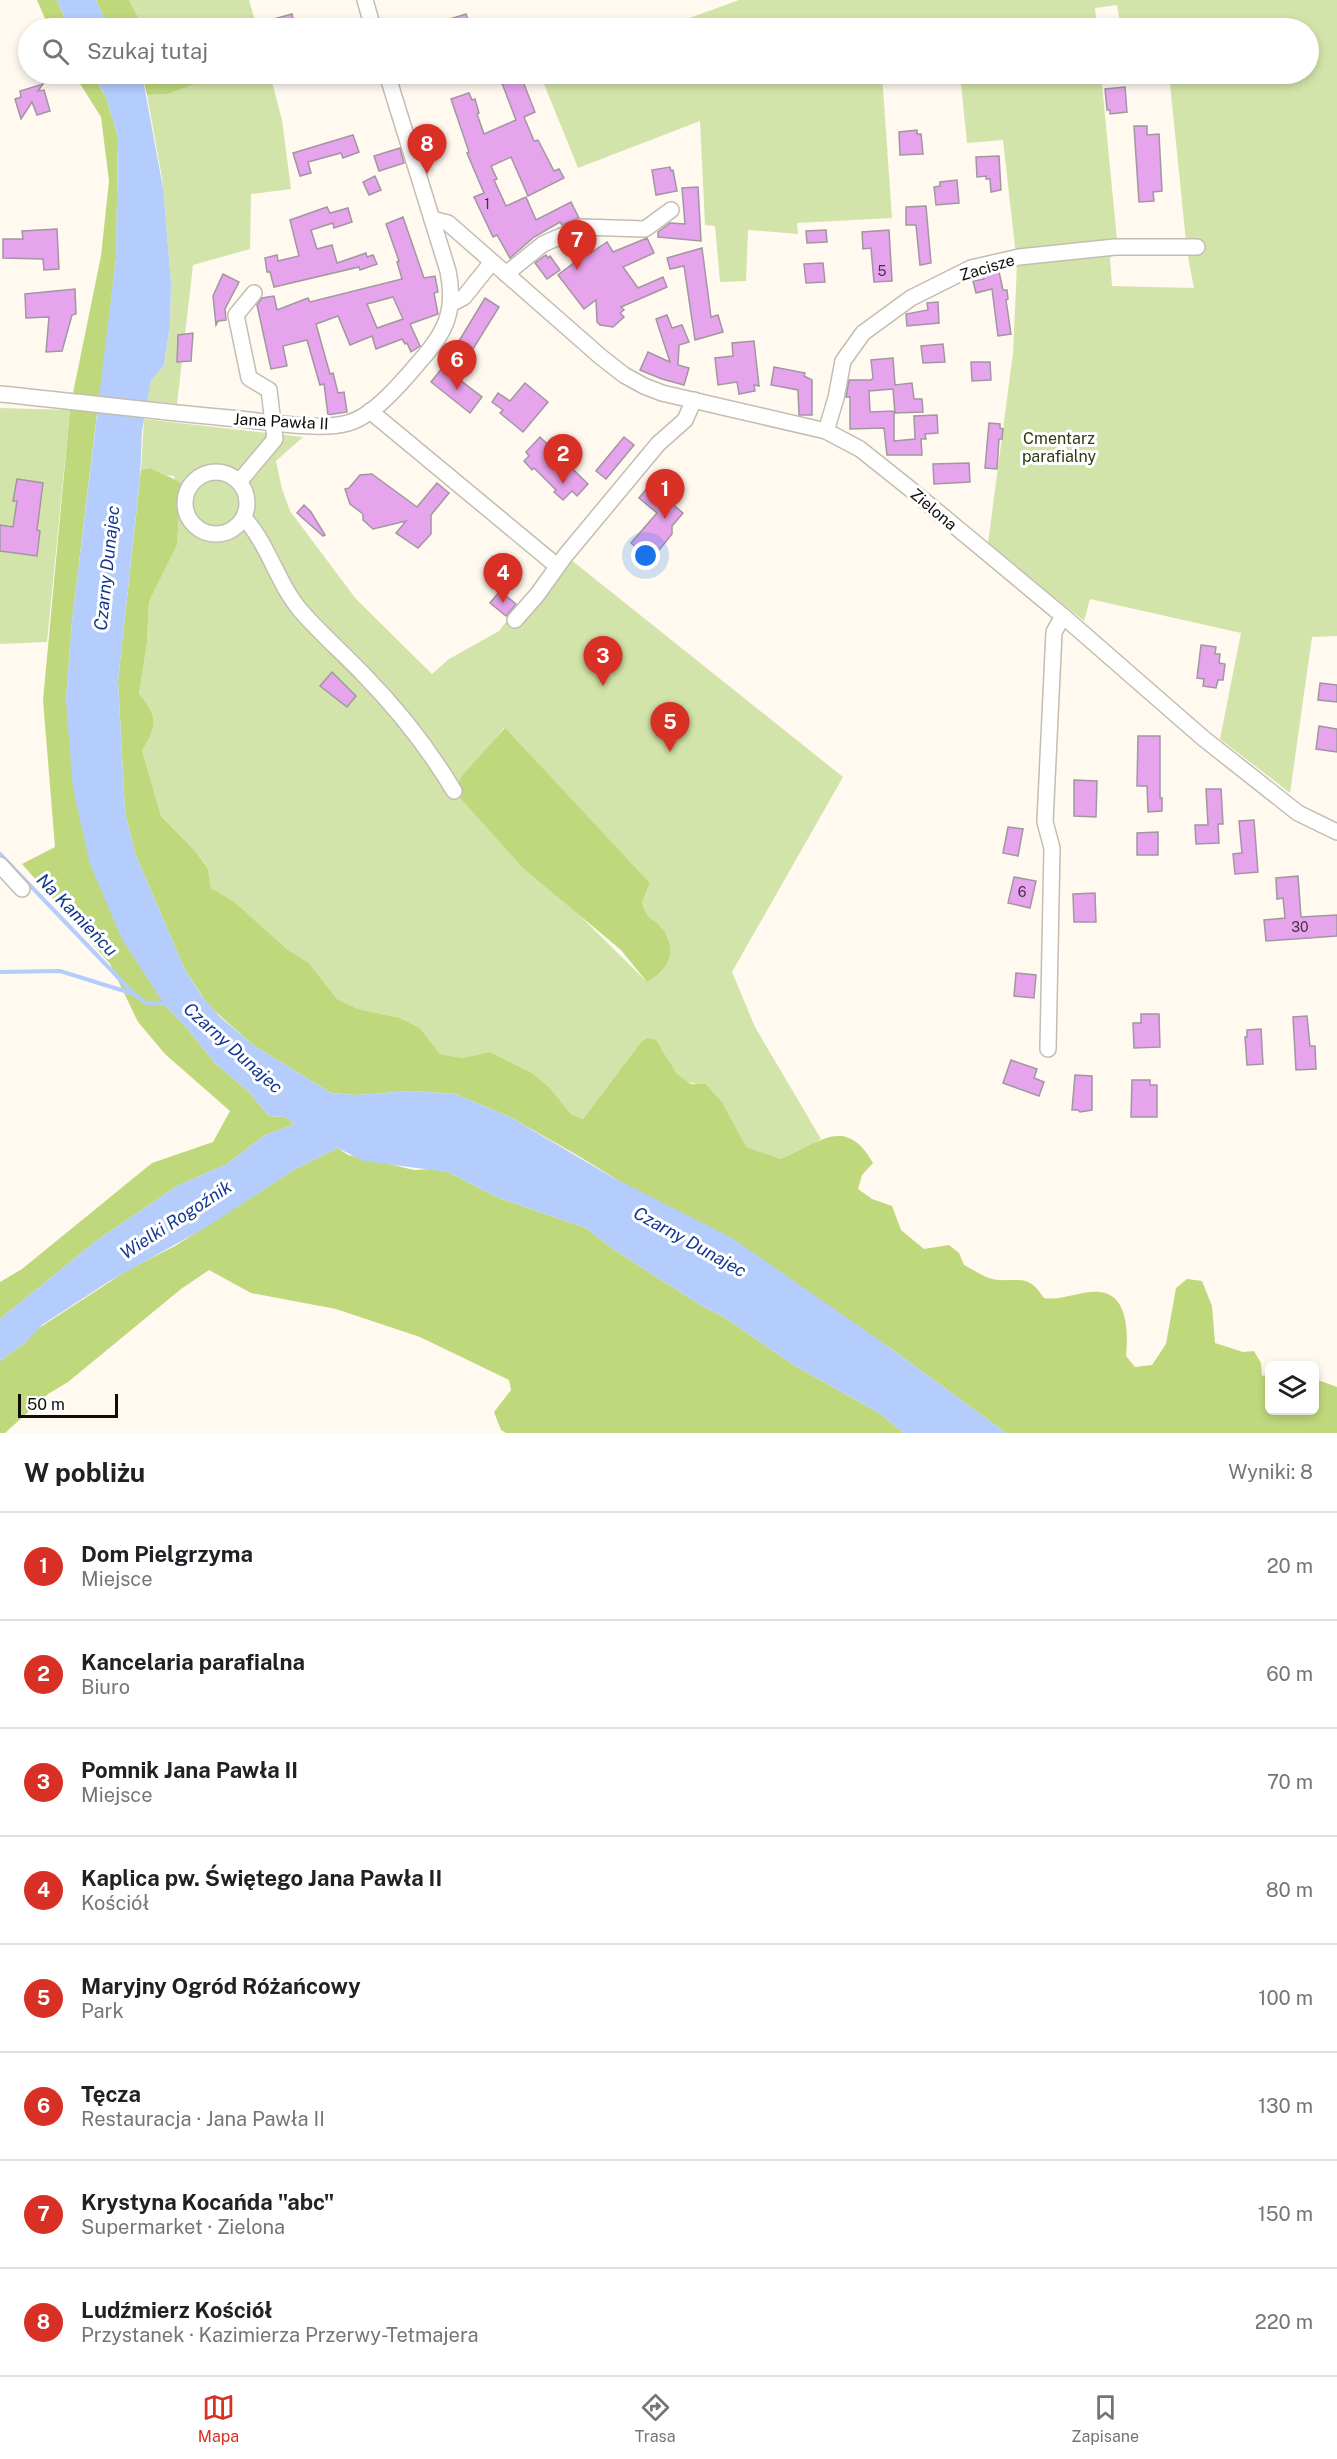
<!DOCTYPE html>
<html lang="pl">
<meta charset="utf-8">
<style>
:root{--surface:#fff;--page:#f2f2f2;--text:#202124;--muted:#757577;--line:#e0e0e0;--accent:#d93025}
body{margin:0;font-family:"Public Sans",sans-serif;background:var(--page);color:var(--text)}
.controls{position:absolute;right:18px;bottom:18px;display:grid;overflow:hidden;border-radius:9px;box-shadow:0 3px 9px #0003}
.controls button{width:54px;height:54px;display:grid;place-items:center;padding:0;border:0;border-bottom:2px solid var(--line);background:var(--surface);color:var(--text);font:30px sans-serif}
.scale{position:absolute;left:18px;bottom:15px;width:100px;box-sizing:border-box;padding-left:6px;border:3px solid #0f0d09;border-top:0;font-size:16px;line-height:21px;white-space:nowrap;color:#0f0d09;-webkit-text-stroke:4px #fff;paint-order:stroke}
.you{position:absolute;left:646px;top:556px;width:21px;height:21px;margin:-15px;border:4px solid #fff;border-radius:50%;background:#1a73e8;box-shadow:0 0 0 9px #1a73e833}
.badge{display:grid;place-items:center;width:39px;height:39px;border-radius:50%;background:var(--accent);color:#fff;font-size:20px;font-weight:700}
.pin{position:absolute;translate:-50% -50px;filter:drop-shadow(0 2px 3px #0008)}
.pin::after{content:'';position:absolute;top:32px;width:21px;height:18px;background:inherit;clip-path:polygon(0 0,100% 0,50% 100%)}
.list{margin:0;padding:0;list-style:none}
h2{display:flex;justify-content:space-between;align-items:center;height:78px;margin:0;padding:0 24px;font-size:26px}
h2 small{font-size:20px;font-weight:400;color:var(--muted)}
.list li{display:grid;grid-template-columns:39px 1fr auto;gap:18px;align-items:center;box-sizing:border-box;height:108px;padding:0 24px;border-top:2px solid var(--line)}
.list b{display:block;font-size:22px;white-space:nowrap}
.list p{margin:0;font-size:20px;white-space:nowrap;color:var(--muted)}
.list em{font-size:20px;font-style:normal;color:var(--muted)}
.icon{flex:none;width:33px;height:33px;fill:none;stroke:currentColor;stroke-width:2;stroke-linecap:round;stroke-linejoin:round}
.map{position:relative;flex:none;width:1337px;height:1433px;overflow:hidden}
.search{position:absolute;background:var(--surface);box-shadow:0 3px 9px #0003;left:18px;right:18px;top:18px;height:66px;display:flex;align-items:center;gap:15px;box-sizing:border-box;padding:0 21px;border-radius:33px;color:var(--muted);font-size:22px}
.sheet{height:942px;background:var(--surface)}
nav{display:flex;justify-content:space-around;align-items:center;box-sizing:border-box;height:84px;border-top:2px solid var(--line);background:var(--surface);font-size:16px;color:var(--muted)}
nav a{display:grid;justify-items:center;gap:3px}
nav .on{color:var(--accent)}
.map>svg:first-child{display:block}
.green{fill:#d3e4aa;fill-rule:evenodd}
.forest{fill:#bfd87b}
.water{fill:#b4cdfd}
.lines{fill:none;stroke-linecap:round;stroke-linejoin:round}
.stream{stroke:#b4cdfd;stroke-width:4}
.building{fill:#e6a4ec;stroke:#a097a1;stroke-width:1.5;fill-rule:evenodd}
.minor-casing{stroke:#c3bdb2;stroke-width:18}
.minor{stroke:#fff;stroke-width:15}
.labels{text-anchor:middle;stroke-width:6;stroke-linejoin:round;paint-order:stroke}
.number-label{font-size:14px;fill:#453342}
.street-label{font-size:16px;fill:#0f0d09;stroke:#fff}
.park-label{font-size:16px;fill:#2f3912;stroke:#fff}
.water-label{font-size:18px;font-style:italic;fill:#143891;stroke:#fff}
</style>
<div class="map">
<svg width="1337" height="1433" viewBox="0 0 1337 1433">
<rect width="100%" height="100%" fill="#fff9f0"/>
<g class="green">
<polygon points="129,0 249,0 257,28 144,28"/>
<polygon points="739,0 1337,0 1337,636 1312,637 1290,793 1220,739 1241,633 1090,599 1084,621 988,543 1013,353 1017,265 1003,140 967,143 960,74 1101,74 1117,240 1116,251 1110,258 1112,286 1194,288 1187,251 1169,74 1308,74 1308,28 1121,28 1117,5 1095,8 1097,28 662,28"/>
<polygon points="223,74 270,74 282,120 291,189 251,194 250,249 193,265 177,404 147,401 151,381 164,365 170,325 171,282 162,178 147,95 168,94"/>
<polygon points="540,74 882,74 892,218 797,223 798,234 748,230 746,281 720,282 715,226 705,225 700,121 578,168"/>
<polygon points="0,408 70,410 47,642 0,644"/>
<path d="M144 419 303 437 276 461 282 489 290 511 356 599 432 674 449 659 499 631 560 551 843 777 732 972 755 1027 821 1139 804 1150 781 1159 745 1147 722 1102 706 1084C678 1085 675 1071 662 1049L641 1042 583 1119 571 1114 550 1088 532 1073 490 1052 462 1058 440 1054 420 1028 400 1018 358 1009 337 999 309 963 288 950 233 902 211 888 208 869 195 851 161 816 142 750 139 694 147 643 149 600 177 545 180 498 174 476 165 475 151 468 141 470ZM504 728 650 883 642 903 647 919 663 928 647 982 454 791Z"/>
</g>
<g class="forest">
<polygon points="37,0 57,0 69,28 49,28"/>
<polygon points="96,0 129,0 144,28 108,28"/>
<polygon points="74,74 92,74 106,97 118,137 116,258 100,396 73,393 101,256 109,181 101,117"/>
<polygon points="142,74 223,74 168,94 147,95"/>
<polygon points="70,410 97,413 72,621 66,701 164,1004 186,1027 215,1063 248,1091 269,1116 285,1117 295,1124 265,1135 227,1164 177,1186 96,1241 0,1319 0,1282 22,1269 152,1163 213,1142 230,1111 165,1054 138,1022 110,964 22,864 55,847 43,700"/>
<path d="M151 468C165 476 174 477 186 487L180 498 177 545 149 601 147 643 139 694C157 716 158 725 142 750L161 816 195 851 208 869 211 888 234 902 288 950 309 963 337 999 358 1009 400 1018 420 1028 440 1054 462 1058 490 1052 532 1073 550 1088 571 1114 583 1119 641 1042 647 1038 656 1040 677 1074 691 1084H706L722 1102 746 1147 781 1159C819 1144 845 1114 873 1163L862 1175 858 1189 872 1199 892 1206 901 1230 924 1249 949 1245 959 1253 964 1265C974 1270 987 1280 999 1280 1021 1281 1029 1275 1044 1298 1063 1301 1081 1290 1100 1292 1129 1295 1128 1335 1126 1356L1135 1367 1152 1365 1166 1344 1176 1288 1187 1279 1202 1281 1212 1306 1215 1343 1243 1352 1254 1351 1261 1363 1262 1376 1269 1374 1270 1410H1314L1315 1379 1337 1387V1433H1006L889 1347 577 1155 510 1117 455 1094 412 1091 356 1095 331 1093 253 1045 208 1005 184 968 135 853 125 812 118 681 141 470Z"/>
<path d="M505 728 650 883 642 903C649 923 650 915 662 928 665 930 666 936 668 940 676 959 662 973 647 982L621 950 522 867 454 791 461 777Z"/>
<polygon points="338,1148 348,1155 389,1164 414,1170 431,1169 448,1172 499,1198 586,1228 613,1249 702,1306 724,1317 792,1364 879,1413 904,1433 506,1433 501,1430 494,1412 511,1390 509,1380 420,1337 336,1309 251,1293 209,1270 181,1289 68,1382 48,1394 5,1433 0,1433 0,1361 26,1342 36,1330 128,1270 175,1246 297,1168"/>
</g>
<g class="water">
<polygon points="57,0 96,0 108,28 69,28"/>
<polygon points="93,74 142,74 163,188 171,282 170,325 164,365 151,381 142,431 140,478 118,681 125,812 135,853 184,968 201,995 219,1016 253,1045 331,1093 356,1095 412,1091 455,1094 510,1117 612,1177 732,1238 889,1347 1006,1433 904,1433 879,1413 792,1364 724,1317 702,1306 613,1249 586,1228 499,1198 448,1172 363,1161 338,1148 297,1168 210,1225 108,1282 42,1325 26,1342 0,1361 0,1319 96,1241 177,1186 227,1164 265,1135 295,1124 285,1117 269,1116 248,1091 215,1063 186,1027 164,1004 122,939 90,864 73,788 66,701 72,621 116,258 118,137 106,97"/>
</g>
<g class="lines">
<g class="stream">
<polyline points="0,854 134,994"/>
<polyline points="0,972 60,971 134,994 146,1003 167,1004"/>
</g>
</g>
<g class="building">
<polygon points="292,14 295,28 272,28 270,20"/>
<polygon points="466,14 471,28 428,28 428,26"/>
<polygon points="512,74 520,74 535,112 524,117 534,141 538,140 554,171 559,169 564,178 528,196 511,157 491,166 497,179 494,180 506,206 526,197 536,220 571,202 579,218 562,225 560,222 534,237 510,258 497,235 493,237 474,197 484,193 467,153 469,152 451,99 469,93 472,100 475,99 479,113 477,114 484,134 516,120 500,78"/>
<polygon points="43,84 38,91 44,90 50,111 37,115 32,102 21,119 15,99 21,97 20,91"/>
<polygon points="1125,87 1127,112 1110,114 1110,110 1107,110 1105,89"/>
<polygon points="1134,126 1147,126 1147,135 1159,134 1162,191 1153,192 1154,201 1139,202"/>
<polygon points="917,130 917,134 921,134 923,154 900,155 899,132"/>
<polygon points="353,135 359,152 343,158 341,153 308,162 311,173 300,176 293,153"/>
<polygon points="400,148 404,163 379,171 374,156"/>
<polygon points="999,156 1001,190 991,192 990,179 986,179 986,176 977,177 976,157"/>
<polygon points="670,167 671,171 673,170 677,191 656,195 652,170"/>
<polygon points="375,176 381,190 369,195 363,182"/>
<polygon points="957,180 959,203 936,205 934,187 940,186 940,182"/>
<polygon points="698,187 701,241 658,237 658,232 670,223 685,224 682,188"/>
<polygon points="926,206 931,263 920,265 916,225 906,225 906,207"/>
<polygon points="327,207 330,213 348,208 352,222 334,228 333,223 311,230 317,249 332,245 337,263 366,253 367,257 373,255 377,264 360,270 359,267 274,287 270,272 267,272 265,258 277,255 278,261 299,256 290,220"/>
<path d="M403 217 424 278 435 276 438 292 434 293 438 314 410 324 420 346 411 352 407 343 405 344 402 339 376 349 372 336 350 345 338 316 316 324 330 374 333 373 338 393 344 392 347 412 328 415 324 384 320 385 307 340 283 346 287 366 271 369 257 305 262 298 274 296 277 310 308 298 310 302 402 279 397 262 399 261 386 224ZM393 297 403 319 377 328 367 304Z"/>
<polygon points="57,229 59,269 44,270 43,259 3,258 3,239 23,239 22,231"/>
<polygon points="826,230 827,242 807,243 806,231"/>
<polygon points="889,230 892,281 874,282 871,248 863,249 862,232"/>
<polygon points="581,238 589,254 607,242 613,252 647,238 654,253 623,267 638,288 663,277 667,287 621,307 624,310 620,313 624,317 613,327 600,325 597,322 596,300 584,309 558,275 579,259 571,243"/>
<polygon points="702,248 711,317 718,315 723,332 695,340 684,266 670,269 667,258"/>
<polygon points="546,255 548,258 550,256 560,270 547,279 535,263"/>
<polygon points="823,263 825,282 806,283 804,264"/>
<polygon points="999,272 1003,290 1007,290 1008,299 1006,300 1011,334 998,336 992,289 976,293 973,281 984,279 983,276"/>
<polygon points="223,274 239,282 225,309 226,320 218,321 216,325 213,296"/>
<polygon points="75,289 76,314 72,315 62,351 46,352 49,317 26,318 25,294"/>
<polygon points="485,298 499,307 473,349 459,341"/>
<polygon points="938,302 939,323 907,326 906,314 928,310 927,303"/>
<polygon points="667,315 672,328 682,325 689,342 679,345 678,365 689,368 684,385 662,379 640,370 648,352 670,362 656,319"/>
<polygon points="193,333 191,361 177,362 178,335"/>
<polygon points="754,341 759,386 754,385 755,391 739,394 737,382 718,385 715,358 733,356 732,343"/>
<polygon points="943,344 945,362 923,363 921,346"/>
<polygon points="893,358 895,385 912,383 914,399 922,399 923,412 895,413 893,389 869,391 870,412 894,411 894,441 915,439 914,416 937,415 938,433 925,434 926,439 921,439 922,455 887,455 884,428 850,429 850,397 846,397 849,380 871,380 873,378 871,360"/>
<polygon points="971,362 990,362 991,380 972,381"/>
<polygon points="443,367 451,373 455,368 464,375 460,380 482,397 470,413 431,382"/>
<polygon points="774,367 805,373 804,376 812,380 812,415 799,415 798,390 771,385"/>
<polygon points="525,383 548,402 523,432 500,413 503,410 492,402 498,393 510,401"/>
<polygon points="989,423 1000,424 1000,428 1003,429 1002,439 999,439 997,469 985,468"/>
<polygon points="540,437 588,484 577,496 572,491 563,500 554,492 556,490 534,468 532,470 524,461 529,456 526,452"/>
<polygon points="624,437 634,445 606,479 596,471"/>
<polygon points="969,463 970,482 934,484 933,464"/>
<polygon points="372,474 417,507 437,483 449,493 431,515 431,534 418,548 396,533 406,521 373,529 363,520 363,514 350,504 345,489 349,488 360,475"/>
<polygon points="17,479 43,483 37,530 40,531 37,556 0,551 0,525 13,527 17,501 13,501"/>
<polygon points="650,485 683,513 672,526 672,534 651,560 631,543 657,513 639,498"/>
<polygon points="304,505 311,512 325,535 323,536 297,513"/>
<polygon points="500,591 516,604 506,616 490,603"/>
<polygon points="1201,645 1216,647 1215,654 1220,654 1219,663 1225,664 1223,680 1218,680 1216,688 1203,686 1204,679 1197,678"/>
<polygon points="332,672 356,696 347,707 320,686"/>
<polygon points="1320,683 1337,685 1337,702 1318,700"/>
<polygon points="1319,726 1337,729 1337,752 1316,749"/>
<polygon points="1138,736 1160,736 1160,798 1162,798 1162,811 1148,812 1147,786 1137,786"/>
<polygon points="1074,780 1097,781 1096,817 1074,816"/>
<polygon points="1206,789 1221,789 1223,824 1218,824 1219,843 1196,844 1195,825 1208,825"/>
<polygon points="1254,820 1258,872 1235,874 1233,854 1242,853 1239,821"/>
<polygon points="1008,827 1023,829 1018,856 1003,853"/>
<polygon points="1158,832 1158,855 1137,855 1137,833"/>
<polygon points="1298,876 1301,917 1337,915 1337,936 1266,941 1264,920 1285,918 1283,898 1277,899 1276,878"/>
<polygon points="1014,877 1036,881 1030,908 1008,903"/>
<polygon points="1095,893 1096,922 1074,922 1073,894"/>
<polygon points="1016,973 1036,975 1034,998 1014,996"/>
<polygon points="1141,1014 1159,1014 1160,1047 1134,1048 1133,1023 1141,1023"/>
<polygon points="1307,1016 1310,1046 1315,1046 1316,1069 1296,1070 1293,1017"/>
<polygon points="1261,1029 1263,1064 1247,1065 1245,1037 1247,1037 1247,1030"/>
<polygon points="1011,1060 1037,1069 1034,1078 1044,1082 1039,1096 1003,1083"/>
<polygon points="1075,1075 1092,1076 1092,1110 1080,1112 1078,1110 1072,1110"/>
<polygon points="1132,1080 1150,1080 1150,1085 1157,1085 1157,1117 1131,1117"/>
</g>
<g class="lines">
<g class="minor-casing">
<g id="minor">
<polyline points="365,0 373,28"/>
<polyline points="432,219 448,223 601,357 624,375 644,386 662,393 826,431 860,449 909,488 1063,616 1203,738 1298,813 1337,832"/>
<polyline points="506,274 543,244 582,227 645,229 671,210"/>
<polyline points="451,304 464,297 492,262"/>
<path d="M0 394C80 402 160 412 240 419 269 422 320 431 348 423 374 416 403 381 420 361 446 332 456 310 448 271L387 74"/>
<polyline points="370,411 557,566"/>
<polyline points="826,431 836,398 843,361 863,333 911,298 971,268 1019,257 1115,247 1197,247"/>
<circle cx="216" cy="503" r="31"/>
<polyline points="239,482 275,439 269,390 249,378 236,315 254,293"/>
<path d="M244 518C269 545 277 583 301 611 321 634 344 654 365 676 399 711 429 749 454 791"/>
<polyline points="515,620 537,595 565,556 658,444 685,420 694,400"/>
<polyline points="0,865 22,889"/>
<polyline points="1048,1049 1052,848 1045,822 1054,632 1063,616"/>
</g>
</g>
<use href="#minor" class="minor"/>
</g>
<g class="labels">
<g class="number-label">
<text x="487" y="209">1</text>
<text x="882" y="276">5</text>
<text x="1022" y="897">6</text>
<text x="1300" y="932">30</text>
</g>
<g class="street-label">
<text transform="translate(987 267) rotate(-17)" y="6">Zacisze</text>
<text transform="translate(281 421) rotate(3)" y="6">Jana Pawła II</text>
<text transform="translate(934 509) rotate(40)" y="6">Zielona</text>
</g>
<g class="park-label">
<text x="1059" y="444">Cmentarz<tspan x="1059" dy="18">parafialny</tspan></text>
</g>
<g class="water-label">
<text transform="translate(107 568) rotate(-84)" y="6">Czarny Dunajec</text>
<text transform="translate(77 915) rotate(46)" y="6">Na Kamieńcu</text>
<text transform="translate(233 1048) rotate(42)" y="6">Czarny Dunajec</text>
<text transform="translate(176 1220) rotate(-33)" y="6">Wielki Rogoźnik</text>
<text transform="translate(690 1242) rotate(29)" y="6">Czarny Dunajec</text>
</g>
</g>
</svg>
<div class="controls">
<button><svg class="icon" aria-label="layers" viewBox="0 0 24 24"><path d="M12 4l9 5-9 5-9-5zM3 14l9 5 9-5"/></svg></button>
</div>
<div class="scale">50 m</div>
<div class="you"></div>
<div class="pin badge" style="left:665px;top:519px">1</div>
<div class="pin badge" style="left:563px;top:484px">2</div>
<div class="pin badge" style="left:603px;top:686px">3</div>
<div class="pin badge" style="left:503px;top:603px">4</div>
<div class="pin badge" style="left:670px;top:752px">5</div>
<div class="pin badge" style="left:457px;top:390px">6</div>
<div class="pin badge" style="left:577px;top:270px">7</div>
<div class="pin badge" style="left:427px;top:174px">8</div>
<div class="search"><svg class="icon" aria-label="search" viewBox="0 0 24 24"><circle cx="10" cy="10" r="6"/><path d="M15 15l6 6"/></svg>Szukaj tutaj</div>
</div>
<section class="sheet">
<h2>W pobliżu<small>Wyniki: 8</small></h2>
<ul class="list">
<li><span class="badge">1</span><div><b>Dom Pielgrzyma</b><p>Miejsce</p></div><em>20 m</em></li>
<li><span class="badge">2</span><div><b>Kancelaria parafialna</b><p>Biuro</p></div><em>60 m</em></li>
<li><span class="badge">3</span><div><b>Pomnik Jana Pawła II</b><p>Miejsce</p></div><em>70 m</em></li>
<li><span class="badge">4</span><div><b>Kaplica pw. Świętego Jana Pawła II</b><p>Kościół</p></div><em>80 m</em></li>
<li><span class="badge">5</span><div><b>Maryjny Ogród Różańcowy</b><p>Park</p></div><em>100 m</em></li>
<li><span class="badge">6</span><div><b>Tęcza</b><p>Restauracja · Jana Pawła II</p></div><em>130 m</em></li>
<li><span class="badge">7</span><div><b>Krystyna Kocańda &quot;abc&quot;</b><p>Supermarket · Zielona</p></div><em>150 m</em></li>
<li><span class="badge">8</span><div><b>Ludźmierz Kościół</b><p>Przystanek · Kazimierza Przerwy-Tetmajera</p></div><em>220 m</em></li>
</ul>
</section>
<nav>
<a class="on"><svg class="icon" aria-label="map" viewBox="0 0 24 24"><path d="M3 6l6-2 6 2 6-2v14l-6 2-6-2-6 2zM9 4v14M15 6v14"/></svg>Mapa</a>
<a><svg class="icon" aria-label="directions" viewBox="0 0 24 24"><path d="M12 3l9 9-9 9-9-9zM9 14v-3h6M13 9l2 2-2 2"/></svg>Trasa</a>
<a><svg class="icon" aria-label="saved" viewBox="0 0 24 24"><path d="M7 4h10v16l-5-4-5 4z"/></svg>Zapisane</a>
</nav>
